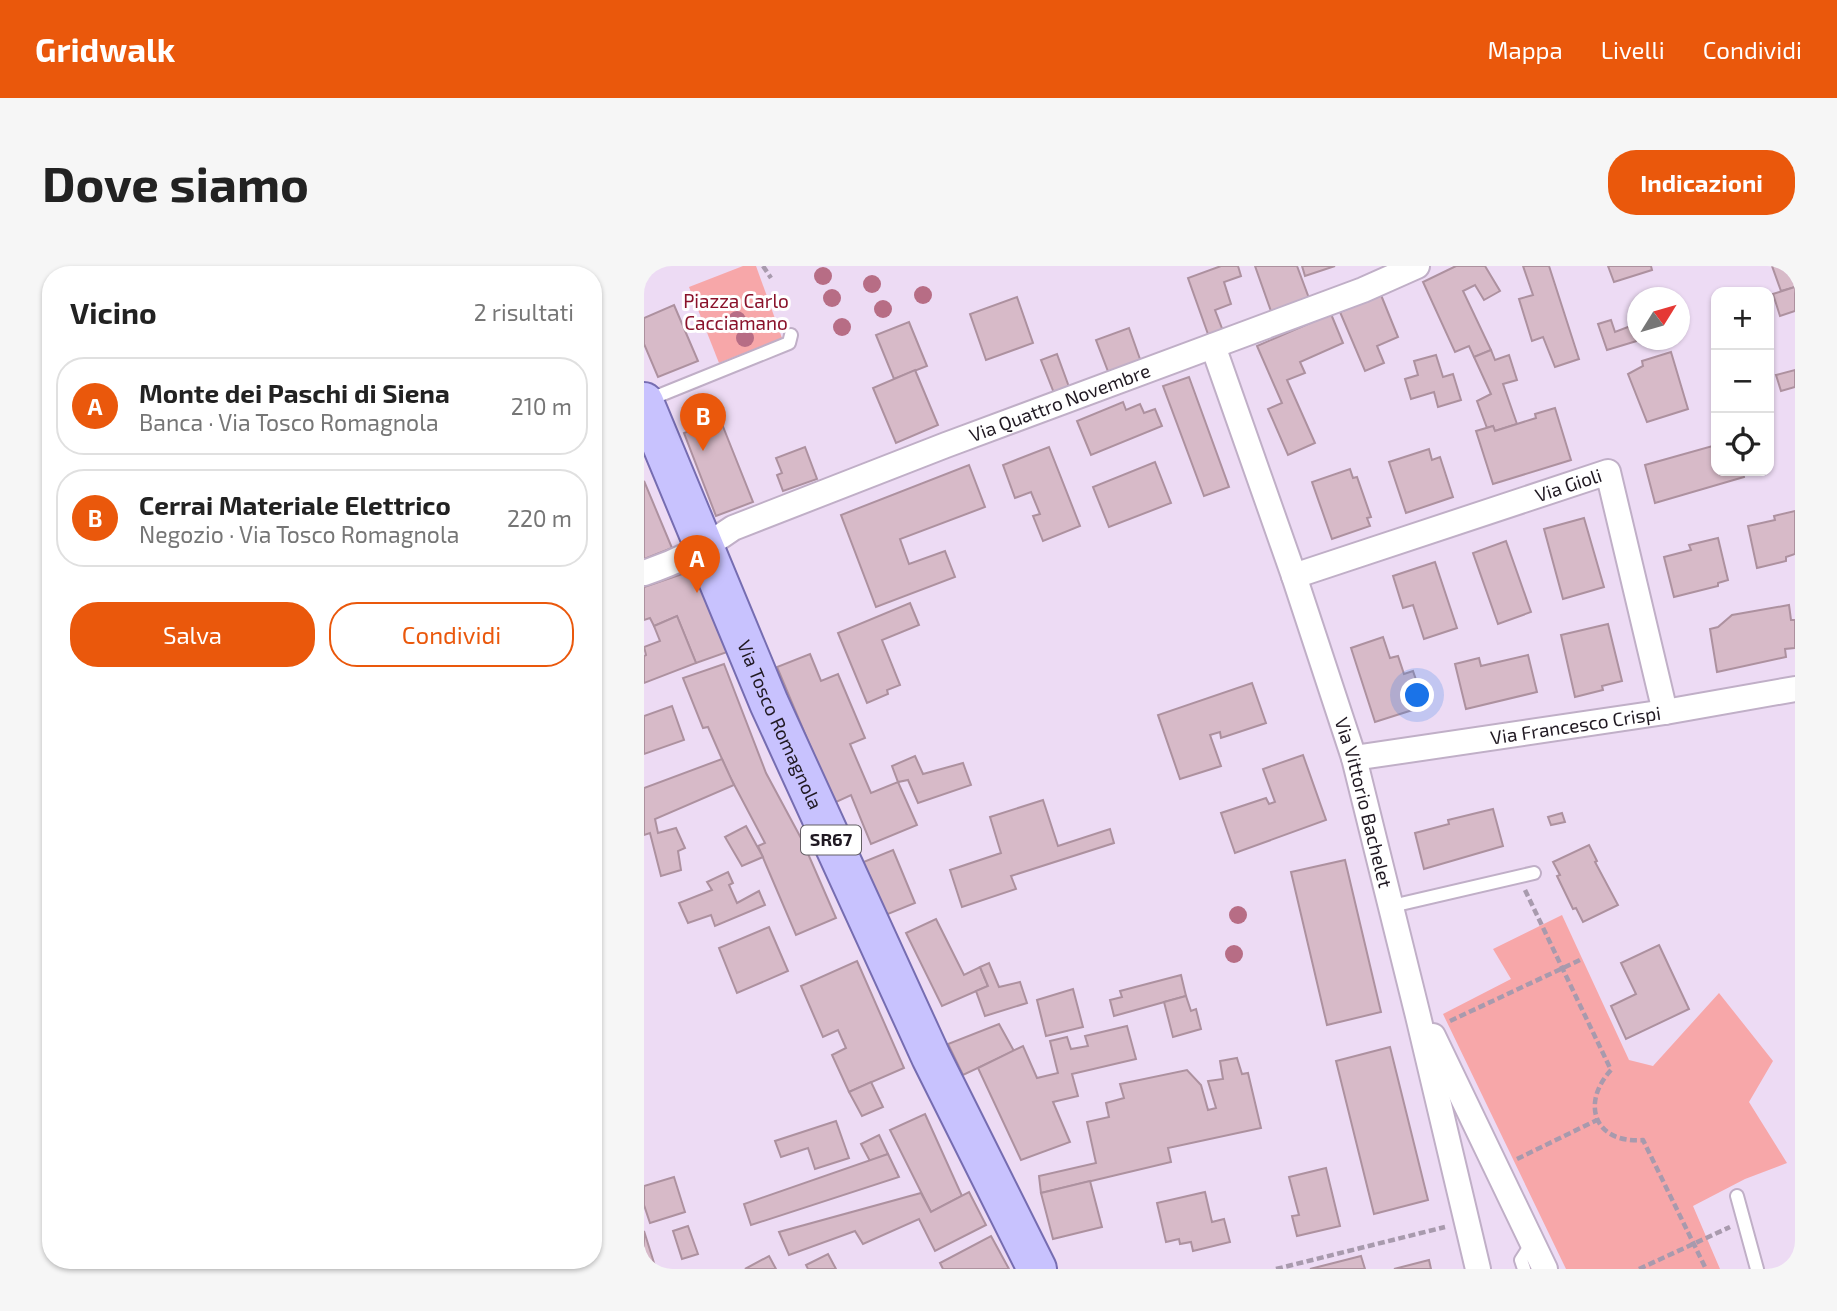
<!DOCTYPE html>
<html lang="it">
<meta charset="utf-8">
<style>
:root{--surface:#fff;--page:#f6f6f6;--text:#222;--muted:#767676;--line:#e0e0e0;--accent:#ea580c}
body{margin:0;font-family:"Exo 2",sans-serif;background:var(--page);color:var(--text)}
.controls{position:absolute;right:21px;top:21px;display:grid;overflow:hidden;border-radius:14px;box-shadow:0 2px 5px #0004}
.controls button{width:63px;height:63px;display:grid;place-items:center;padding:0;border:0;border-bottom:2px solid var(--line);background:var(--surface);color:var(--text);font:35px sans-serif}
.compass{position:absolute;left:983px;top:21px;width:63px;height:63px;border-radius:50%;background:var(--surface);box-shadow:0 2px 5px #0004;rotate:53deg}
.you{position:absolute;left:774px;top:430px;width:24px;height:24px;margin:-18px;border:5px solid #fff;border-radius:50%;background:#1a73e8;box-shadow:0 0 0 10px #1a73e833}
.badge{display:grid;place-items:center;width:46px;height:46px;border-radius:50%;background:var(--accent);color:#fff;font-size:23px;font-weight:700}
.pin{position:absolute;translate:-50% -58px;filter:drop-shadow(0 2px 4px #0008)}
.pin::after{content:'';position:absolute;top:37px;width:24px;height:21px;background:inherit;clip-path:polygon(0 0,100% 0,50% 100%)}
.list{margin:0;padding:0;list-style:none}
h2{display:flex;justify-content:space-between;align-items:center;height:91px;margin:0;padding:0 28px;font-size:30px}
h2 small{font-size:23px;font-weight:400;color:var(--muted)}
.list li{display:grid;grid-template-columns:46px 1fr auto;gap:21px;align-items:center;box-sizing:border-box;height:98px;margin:0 14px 14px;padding:0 14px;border:2px solid var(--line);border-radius:28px}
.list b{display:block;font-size:26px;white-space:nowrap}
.list p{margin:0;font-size:23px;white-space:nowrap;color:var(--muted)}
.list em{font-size:23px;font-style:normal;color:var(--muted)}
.actions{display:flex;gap:14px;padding:21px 28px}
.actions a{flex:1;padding:16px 0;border:2px solid var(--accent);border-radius:28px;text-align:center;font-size:24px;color:var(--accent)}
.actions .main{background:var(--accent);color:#fff}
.icon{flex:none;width:38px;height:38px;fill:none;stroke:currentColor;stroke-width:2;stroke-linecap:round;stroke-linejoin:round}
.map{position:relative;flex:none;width:1151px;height:1003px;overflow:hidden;border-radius:28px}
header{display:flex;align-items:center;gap:42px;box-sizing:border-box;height:98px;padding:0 35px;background:var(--accent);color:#fff}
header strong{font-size:33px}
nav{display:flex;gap:38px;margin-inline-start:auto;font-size:24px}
.intro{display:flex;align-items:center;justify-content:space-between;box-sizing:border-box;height:168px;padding:0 42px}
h1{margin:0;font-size:49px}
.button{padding:18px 32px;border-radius:28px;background:var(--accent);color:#fff;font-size:24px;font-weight:700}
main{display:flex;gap:42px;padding:0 42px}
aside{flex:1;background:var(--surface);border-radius:28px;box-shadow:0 2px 5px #0004}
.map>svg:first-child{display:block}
.green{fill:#f7a7a9}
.building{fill:#d7bac8;stroke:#ad919f;stroke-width:2}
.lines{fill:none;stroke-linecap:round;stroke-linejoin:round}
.lane-casing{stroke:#c0afc7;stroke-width:16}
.street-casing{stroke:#c0afc7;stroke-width:28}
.primary-casing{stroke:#766db1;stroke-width:42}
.path{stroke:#a89aad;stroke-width:4.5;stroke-dasharray:7 3.5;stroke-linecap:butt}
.lane{stroke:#fff;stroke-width:12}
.street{stroke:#fff;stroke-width:24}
.primary{stroke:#c8c2fe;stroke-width:38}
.tree{fill:#b76d85}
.labels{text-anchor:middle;stroke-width:6;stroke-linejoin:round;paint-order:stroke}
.shield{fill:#fff;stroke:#635e64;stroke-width:2}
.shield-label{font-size:18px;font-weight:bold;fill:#201922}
.park-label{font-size:19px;fill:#8a132b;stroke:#fff}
.street-label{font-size:19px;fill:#201922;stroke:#fff}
</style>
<header>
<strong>Gridwalk</strong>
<nav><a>Mappa</a><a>Livelli</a><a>Condividi</a></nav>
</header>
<div class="intro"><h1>Dove siamo</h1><a class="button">Indicazioni</a></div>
<main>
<aside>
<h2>Vicino<small>2 risultati</small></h2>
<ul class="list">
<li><span class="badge">A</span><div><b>Monte dei Paschi di Siena</b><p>Banca · Via Tosco Romagnola</p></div><em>210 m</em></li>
<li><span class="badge">B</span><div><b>Cerrai Materiale Elettrico</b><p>Negozio · Via Tosco Romagnola</p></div><em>220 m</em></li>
</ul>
<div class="actions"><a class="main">Salva</a><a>Condividi</a></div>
</aside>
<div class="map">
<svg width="1151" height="1003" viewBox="0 0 1151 1003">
<rect width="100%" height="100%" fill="#eddbf4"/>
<g class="green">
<polygon points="99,0 112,0 138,72 75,97 45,21"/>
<polygon points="918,649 985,794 1009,800 1075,727 1129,795 1105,836 1143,897 1101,913 1049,940 1076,1003 922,1003 799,748 867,713 849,683"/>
</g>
<g class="building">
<polygon points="577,0 594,0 597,10 580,16 587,38 571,44 579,65 565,71 544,12"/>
<polygon points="611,0 653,0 666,35 628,48"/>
<polygon points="658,0 691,0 661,10"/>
<polygon points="812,0 841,0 856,25 840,34 831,19 819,25 847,84 830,91 825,80 811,86 779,16"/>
<polygon points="879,0 905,0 935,93 911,101 899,71 888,75 875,33 889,29"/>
<polygon points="964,0 1007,0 1008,4 970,16"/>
<polygon points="1128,0 1151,0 1151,21 1137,25"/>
<polygon points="1151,21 1151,45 1136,50 1129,28"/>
<polygon points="737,29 754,71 733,80 740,97 721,105 696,46"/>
<polygon points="373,31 389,77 342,94 326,48"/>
<polygon points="30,39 54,95 14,111 0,78 0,52"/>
<polygon points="687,48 699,77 656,96 661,107 643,114 671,177 644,189 624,143 638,137 613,80"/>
<polygon points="967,54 971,66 992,58 994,74 996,74 963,84 954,58"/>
<polygon points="265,56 283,100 250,113 232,69"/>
<polygon points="485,62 497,96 465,108 452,74"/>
<polygon points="847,84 851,94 865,89 873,114 859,118 873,158 851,165 849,160 843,162 833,135 847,128 830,91"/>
<polygon points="1027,86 1044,143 1003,156 984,108 999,100 998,95"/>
<polygon points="413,88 425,121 410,127 397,94"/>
<polygon points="792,89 799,111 809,108 817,134 794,141 790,126 767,133 761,113 774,109 770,95"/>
<polygon points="271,104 294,159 252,177 229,122"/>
<polygon points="1151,104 1151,121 1137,125 1132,109"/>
<polygon points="545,111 585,221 560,230 519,120"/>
<polygon points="479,136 482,144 496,138 500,147 511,143 518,160 447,189 433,155"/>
<polygon points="911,142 927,194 849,218 832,165 849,160 851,165 892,152 891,148"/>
<polygon points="76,153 109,236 72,250 40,167"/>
<polygon points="1072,179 1072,205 1099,205 1100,211 1011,237 1001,199"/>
<polygon points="161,181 173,213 139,225 133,209 138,207 132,192"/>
<polygon points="405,181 436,260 399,275 389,250 396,248 387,226 371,232 359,199"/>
<polygon points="785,183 788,194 796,191 809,231 762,247 745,196"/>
<polygon points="511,196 527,237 465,261 449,221"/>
<polygon points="325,199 341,241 256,273 265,298 301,285 311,311 232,341 197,249"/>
<polygon points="706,203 709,212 713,211 727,251 723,252 726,260 688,273 668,216"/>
<polygon points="0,215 28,282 0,293"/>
<polygon points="1151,245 1151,288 1142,291 1142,295 1113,302 1104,260 1131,254 1130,250"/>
<polygon points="940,252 960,321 919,333 900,263"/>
<polygon points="1074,272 1084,314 1074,317 1074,320 1030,331 1020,291 1047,284 1045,279"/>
<polygon points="862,275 887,346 854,358 829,287"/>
<polygon points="791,296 813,362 780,373 769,339 759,342 749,310"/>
<polygon points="50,304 86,385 52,397 33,350 10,360 6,352 0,354 0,321"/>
<polygon points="266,337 275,359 238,374 256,419 243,424 244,428 223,437 194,367"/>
<polygon points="1145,339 1147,354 1151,354 1151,382 1141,383 1142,391 1073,406 1066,363 1074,361 1088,349"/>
<polygon points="33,350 52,397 0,417 0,390 2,389 0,381 16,375 10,360"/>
<polygon points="964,358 978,415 958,420 959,424 931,431 917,369"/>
<polygon points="739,371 746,392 754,390 760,408 769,405 781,440 731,456 707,382"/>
<polygon points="166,388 177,415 194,408 221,472 206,478 227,527 254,516 273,559 227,578 207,529 190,537 133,401"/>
<polygon points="884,389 893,426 822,443 811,398 835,392 837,400"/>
<polygon points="80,398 122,507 158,574 192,652 152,669 114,580 121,577 85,509 64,461 59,462 39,412"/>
<polygon points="608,417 622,457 577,472 576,466 566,469 577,500 536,513 514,449"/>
<polygon points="28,440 40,474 0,488 0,450"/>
<polygon points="659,489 682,554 591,587 577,547 622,532 625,538 631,536 619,503"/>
<polygon points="271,490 279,508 319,497 327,519 274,537 264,514 254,516 248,500"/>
<polygon points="78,493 90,519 11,553 14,567 32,562 41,582 34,585 37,604 17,610 6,567 0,569 0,522"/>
<polygon points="399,534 414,580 466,563 470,577 367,610 372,623 318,641 306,604 357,587 346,551"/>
<polygon points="849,543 859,580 780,603 771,567 805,558 804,554"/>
<polygon points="918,547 921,556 907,559 904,551"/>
<polygon points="102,560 119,591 98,600 81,571"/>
<polygon points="945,579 953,595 951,596 974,639 939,656 932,642 929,643 913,610 916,609 909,596"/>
<polygon points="249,584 271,637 239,650 217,597"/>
<polygon points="701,594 737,746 683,759 647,606"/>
<polygon points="84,606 89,617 85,619 93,637 115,625 121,639 71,660 67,649 44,657 35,637 68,624 63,616"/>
<polygon points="292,653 320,709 336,701 344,720 298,740 262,667"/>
<polygon points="125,661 144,705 93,727 75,682"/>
<polygon points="1015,679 1045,743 982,773 967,740 992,728 977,697"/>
<polygon points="213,695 260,802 205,826 188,789 202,782 194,764 179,771 157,720"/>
<polygon points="345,697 355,721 376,716 383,737 341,750 332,725 344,720 336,701"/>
<polygon points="537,709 542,730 470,750 466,734 478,731 476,725"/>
<polygon points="429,723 439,761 402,770 393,734"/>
<polygon points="542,730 547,745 552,743 557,763 529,771 520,736"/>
<polygon points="355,758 370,785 319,809 304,778"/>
<polygon points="483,760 492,793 428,808 434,830 409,836 426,876 377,894 334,802 379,780 393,812 414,807 406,775 423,771 427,783 444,780 441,770"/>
<polygon points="746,781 784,934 730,948 692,795"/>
<polygon points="593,792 598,808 604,807 617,862 524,882 527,896 397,927 395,910 452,897 443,856 465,851 462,837 480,832 476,818 543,804 557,819 564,844 572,842 564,815 579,813 576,795"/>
<polygon points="227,816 239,841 218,850 205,826"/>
<polygon points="281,848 318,930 287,946 246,864"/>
<polygon points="192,855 205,892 171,903 164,882 137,891 131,875"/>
<polygon points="235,869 244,888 226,895 217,878"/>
<polygon points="244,888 255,911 107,959 100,938"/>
<polygon points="682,902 696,960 653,970 648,950 655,949 645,911"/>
<polygon points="30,911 41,946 6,957 0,939 0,920"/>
<polygon points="446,915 458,961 409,973 397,927"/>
<polygon points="325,926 342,959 291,985 275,953 219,978 211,965 145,989 135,966 277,927 287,946"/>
<polygon points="561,926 568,956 580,953 586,976 549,985 547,976 536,978 535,973 522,976 513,937"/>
<polygon points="44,960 54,988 38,993 29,965"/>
<polygon points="0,965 11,1000 1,1003 0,1003"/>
<polygon points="347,970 365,1003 299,1003 296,997"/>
<polygon points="184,988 192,1003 164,1003 162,999"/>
<polygon points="125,990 132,1003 101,1003"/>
<polygon points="717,990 721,1003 666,1003"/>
<polygon points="785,994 787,1003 750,1003"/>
</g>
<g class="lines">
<g class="lane-casing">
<g id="lane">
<polyline points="4,134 145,77 147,69"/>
<polyline points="748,640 890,607"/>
<polyline points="1093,930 1113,1003"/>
<polyline points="880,1003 877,994 888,977"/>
</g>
</g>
<g class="street-casing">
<g id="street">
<path id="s1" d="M569 80 650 310 710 492 774 750 834 1003"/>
<path id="s2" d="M0 307C33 296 61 282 89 262L302 179 719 24 773 0"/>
<path id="s3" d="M650 310 964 206 1021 446"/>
<path id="s4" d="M710 492 1021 446 1151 423"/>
<polyline points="789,770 901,1003"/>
</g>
</g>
<g class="primary-casing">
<g id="primary">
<path id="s5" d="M0 136 125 437 287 791 393 1003"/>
</g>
</g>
<g class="path">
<polyline points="119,0 127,12"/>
<path d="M881 624 967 804C936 838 951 878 999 874L1062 1003"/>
<polyline points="806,755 936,694"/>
<polyline points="873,893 953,854"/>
<polyline points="632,1003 801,961"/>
<polyline points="995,1003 1086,961"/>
</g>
<use href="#lane" class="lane"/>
<use href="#street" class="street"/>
<use href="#primary" class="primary"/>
</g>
<g class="tree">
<circle cx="179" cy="10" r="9"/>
<circle cx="228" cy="18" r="9"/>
<circle cx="279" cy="29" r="9"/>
<circle cx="188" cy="32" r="9"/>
<circle cx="239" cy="43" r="9"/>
<circle cx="93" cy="54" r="9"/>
<circle cx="198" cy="61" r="9"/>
<circle cx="101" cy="72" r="9"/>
<circle cx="594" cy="649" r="9"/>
<circle cx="590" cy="688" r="9"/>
</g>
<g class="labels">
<rect class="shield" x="157" y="559.5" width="60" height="29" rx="5"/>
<g class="shield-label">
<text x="187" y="580">SR67</text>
</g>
<g class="park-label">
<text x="92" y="42">Piazza Carlo<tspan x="92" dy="22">Cacciamano</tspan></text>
</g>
<g class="street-label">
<text dy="7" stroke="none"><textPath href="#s2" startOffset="450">Via Quattro Novembre</textPath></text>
<text dy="7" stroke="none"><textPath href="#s3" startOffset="289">Via Gioli</textPath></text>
<text dy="7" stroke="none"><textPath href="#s5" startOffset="350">Via Tosco Romagnola</textPath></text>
<text dy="7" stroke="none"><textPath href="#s4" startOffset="224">Via Francesco Crispi</textPath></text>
<text dy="7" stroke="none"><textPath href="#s1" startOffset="481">Via Vittorio Bachelet</textPath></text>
</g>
</g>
</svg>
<div class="controls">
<button>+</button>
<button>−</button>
<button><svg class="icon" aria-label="locate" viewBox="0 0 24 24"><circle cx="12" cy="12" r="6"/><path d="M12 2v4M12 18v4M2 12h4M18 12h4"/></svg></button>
</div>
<svg class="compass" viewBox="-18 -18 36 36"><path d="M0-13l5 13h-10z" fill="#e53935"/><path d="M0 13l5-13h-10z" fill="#767676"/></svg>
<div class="you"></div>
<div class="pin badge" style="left:53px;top:327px">A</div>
<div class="pin badge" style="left:59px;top:185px">B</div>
</div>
</main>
